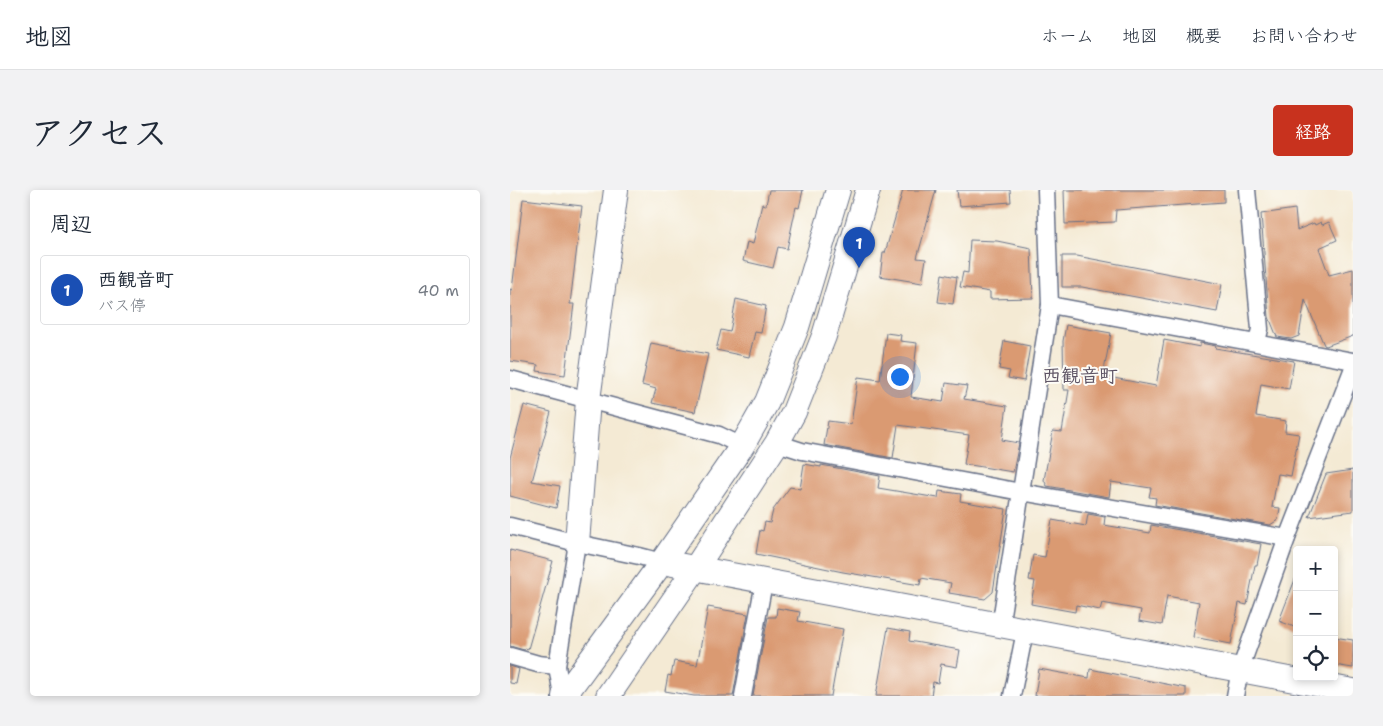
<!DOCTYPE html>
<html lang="ja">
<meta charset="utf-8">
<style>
:root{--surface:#fff;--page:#f2f2f3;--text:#1f2937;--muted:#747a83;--line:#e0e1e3;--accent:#c8321e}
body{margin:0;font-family:"Shantell Sans","Klee One",sans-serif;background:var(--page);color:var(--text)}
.controls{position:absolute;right:15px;bottom:15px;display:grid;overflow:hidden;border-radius:5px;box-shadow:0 2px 8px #0003}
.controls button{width:45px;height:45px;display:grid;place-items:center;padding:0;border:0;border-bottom:1px solid var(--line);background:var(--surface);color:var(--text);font:25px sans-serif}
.you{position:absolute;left:389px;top:186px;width:18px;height:18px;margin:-12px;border:4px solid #fff;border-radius:50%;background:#1a73e8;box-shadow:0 0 0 8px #1a73e833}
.badge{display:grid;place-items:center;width:32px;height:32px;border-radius:50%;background:var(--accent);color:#fff;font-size:16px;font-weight:700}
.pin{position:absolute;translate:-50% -41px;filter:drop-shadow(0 1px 2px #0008)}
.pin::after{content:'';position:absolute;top:26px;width:18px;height:15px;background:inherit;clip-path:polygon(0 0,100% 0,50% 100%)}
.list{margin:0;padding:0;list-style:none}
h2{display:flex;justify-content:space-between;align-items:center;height:65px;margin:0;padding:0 20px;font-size:21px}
h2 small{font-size:16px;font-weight:400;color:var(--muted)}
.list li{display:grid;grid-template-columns:32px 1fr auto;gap:15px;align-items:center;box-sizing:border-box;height:70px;margin:0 10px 10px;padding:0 10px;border:1px solid var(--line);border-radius:5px}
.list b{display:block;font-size:19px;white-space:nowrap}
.list p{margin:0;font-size:16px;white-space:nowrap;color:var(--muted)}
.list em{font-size:16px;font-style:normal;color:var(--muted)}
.icon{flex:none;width:28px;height:28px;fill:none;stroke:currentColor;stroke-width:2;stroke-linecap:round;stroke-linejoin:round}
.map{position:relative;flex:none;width:843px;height:506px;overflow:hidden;border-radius:5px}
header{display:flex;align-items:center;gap:30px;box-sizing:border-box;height:70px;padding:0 25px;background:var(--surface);border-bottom:1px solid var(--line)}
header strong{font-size:24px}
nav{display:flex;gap:28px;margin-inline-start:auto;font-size:18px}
.intro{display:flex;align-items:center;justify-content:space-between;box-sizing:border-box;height:120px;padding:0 30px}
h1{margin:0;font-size:35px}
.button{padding:12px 22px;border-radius:5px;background:var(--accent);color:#fff;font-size:18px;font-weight:700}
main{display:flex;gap:30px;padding:0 30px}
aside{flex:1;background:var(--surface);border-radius:5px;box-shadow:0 2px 8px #0003}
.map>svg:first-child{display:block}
.building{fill:#da9a72}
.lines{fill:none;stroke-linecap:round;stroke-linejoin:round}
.street-casing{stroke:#677087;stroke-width:19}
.secondary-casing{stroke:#677087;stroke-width:26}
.street{stroke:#fff;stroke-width:16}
.secondary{stroke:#fff;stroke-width:24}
.labels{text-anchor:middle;stroke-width:4;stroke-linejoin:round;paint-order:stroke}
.neighbourhood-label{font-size:19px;font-weight:bold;fill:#5e5465;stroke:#fdfcf7}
</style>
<header>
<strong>地図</strong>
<nav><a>ホーム</a><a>地図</a><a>概要</a><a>お問い合わせ</a></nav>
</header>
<div class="intro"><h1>アクセス</h1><a class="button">経路</a></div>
<main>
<aside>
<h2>周辺<small></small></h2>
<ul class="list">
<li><span class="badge" style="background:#1a4fb4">1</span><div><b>西観音町</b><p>バス停</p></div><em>40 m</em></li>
</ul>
</aside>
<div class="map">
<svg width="843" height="506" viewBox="0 0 843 506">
<rect width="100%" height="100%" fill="#fdfcf7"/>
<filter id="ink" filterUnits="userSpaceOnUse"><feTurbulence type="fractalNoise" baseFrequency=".02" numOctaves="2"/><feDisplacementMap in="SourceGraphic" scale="10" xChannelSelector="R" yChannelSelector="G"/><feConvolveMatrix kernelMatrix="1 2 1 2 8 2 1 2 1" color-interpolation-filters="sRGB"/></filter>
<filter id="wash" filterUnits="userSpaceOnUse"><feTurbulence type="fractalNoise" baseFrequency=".0096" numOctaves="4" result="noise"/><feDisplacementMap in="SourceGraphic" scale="20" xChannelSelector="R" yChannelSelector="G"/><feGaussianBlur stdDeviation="1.12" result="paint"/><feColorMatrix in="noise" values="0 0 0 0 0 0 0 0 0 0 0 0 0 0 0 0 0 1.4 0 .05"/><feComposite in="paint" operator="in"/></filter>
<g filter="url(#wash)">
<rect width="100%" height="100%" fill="#f4ead4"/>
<g id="blocks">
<g class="building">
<polygon points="259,0 293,0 289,18 286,17 277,59 268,57 263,78 233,71 237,52 243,54 252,14 256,15"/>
<polygon points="393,0 426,0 407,68 416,69 412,93 370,86 373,63 375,63"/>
<polygon points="447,0 500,0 501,12 449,16"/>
<polygon points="554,0 714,0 714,12 606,20 605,32 555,34"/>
<polygon points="13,9 72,16 60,114 64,114 55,185 27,181 28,175 0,171 0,99 2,100"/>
<polygon points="785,19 787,40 804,33 805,35 811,32 812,35 819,32 827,50 809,58 819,85 843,79 843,146 816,156 814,155 795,110 789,146 781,149 767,147 759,127 751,24"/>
<polygon points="460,50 487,51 521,58 523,108 480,109 480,102 450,97 453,82 458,83"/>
<polygon points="552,66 567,66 712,94 707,122 572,97 552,97"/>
<polygon points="432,84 447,87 443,114 428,112"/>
<polygon points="226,109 256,116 251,143 245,142 239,167 206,160 211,140 220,142"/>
<polygon points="556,135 601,143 593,186 646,196 654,150 690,157 690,153 706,156 705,158 784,171 779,199 751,194 746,226 776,231 775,242 789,244 781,286 768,284 762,317 770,318 768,330 760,335 645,315 646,308 639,307 641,298 601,292 599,307 537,296 534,290 543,241 552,242 559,200 554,200 553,151"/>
<polygon points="376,143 391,145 390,151 407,153 401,207 433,212 436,193 457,196 454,209 497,216 492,250 509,253 503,282 454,274 459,245 388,235 383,268 314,255 318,231 341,234 348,187 370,190"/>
<polygon points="494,151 520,156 514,191 498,188 500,181 489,179"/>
<polygon points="141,153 198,164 185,222 142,213 146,199 132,195"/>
<polygon points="14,215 41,222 22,291 50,296 46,318 0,306 0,268"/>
<polygon points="294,274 311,277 311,275 370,286 368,298 428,308 429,301 451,304 450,311 496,319 483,402 475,409 439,403 441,393 411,388 410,395 333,382 246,364 250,340 253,341 255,332 260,333 263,320 280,297 290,299"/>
<polygon points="843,280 843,321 799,327 816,284"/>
<polygon points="578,324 595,327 594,335 640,343 641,335 751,354 747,375 745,375 737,415 729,413 721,454 683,447 689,412 657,406 652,435 629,431 631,420 592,413 590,420 566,415 565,422 521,414 525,391 519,390 523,365 535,367 542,330 576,336"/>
<polygon points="0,360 43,371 18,459 15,458 14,460 0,456"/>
<polygon points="786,387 787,387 787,438 769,431"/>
<polygon points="198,417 238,424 223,506 184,506 155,501 158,485 161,486 164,471 187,475"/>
<polygon points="267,418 290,422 288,431 333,439 321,506 243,506 258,427 266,427"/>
<polygon points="378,438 400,442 399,451 450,460 447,477 431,474 428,493 423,492 421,506 366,506"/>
<polygon points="824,447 843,450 843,478 824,475"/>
<polygon points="0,476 9,479 6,494 0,493"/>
<polygon points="529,479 579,488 580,479 676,498 676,506 525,506"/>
</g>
</g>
</g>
<g filter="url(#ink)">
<use href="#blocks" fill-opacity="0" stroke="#677087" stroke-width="1"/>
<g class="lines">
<g class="street-casing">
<g id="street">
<polyline points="737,0 750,139 747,152"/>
<polyline points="540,115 843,171"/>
<polyline points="0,189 209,245 232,256"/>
<polyline points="267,253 292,261 511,302 777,348"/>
<polyline points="0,336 67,353 129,366 152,372"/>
<polyline points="490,437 540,115 536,0"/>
<polyline points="0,466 28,474 47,476"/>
<polyline points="52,506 47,476 67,353"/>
<polyline points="233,506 254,392"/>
<polyline points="502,506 515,441"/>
<polyline points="725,506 730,480 777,348 843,178"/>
</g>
</g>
<g class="secondary-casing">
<g id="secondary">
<polyline points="67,353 78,210 106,0"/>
<polyline points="152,372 843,501"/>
<polyline points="54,506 152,372 232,256 257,212 287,137 328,0"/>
<polyline points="98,506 185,379 267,253 284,222 314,146 358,0"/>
</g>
</g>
<use href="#street" class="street"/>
<use href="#secondary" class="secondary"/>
</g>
</g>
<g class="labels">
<g class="neighbourhood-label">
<text x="570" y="192">西観音町</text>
</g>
</g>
</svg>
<div class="controls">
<button>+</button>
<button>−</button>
<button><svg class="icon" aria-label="locate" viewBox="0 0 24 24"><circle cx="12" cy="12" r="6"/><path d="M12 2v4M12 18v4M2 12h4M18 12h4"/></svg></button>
</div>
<div class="you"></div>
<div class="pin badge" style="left:349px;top:78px;background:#1a4fb4">1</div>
</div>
</main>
